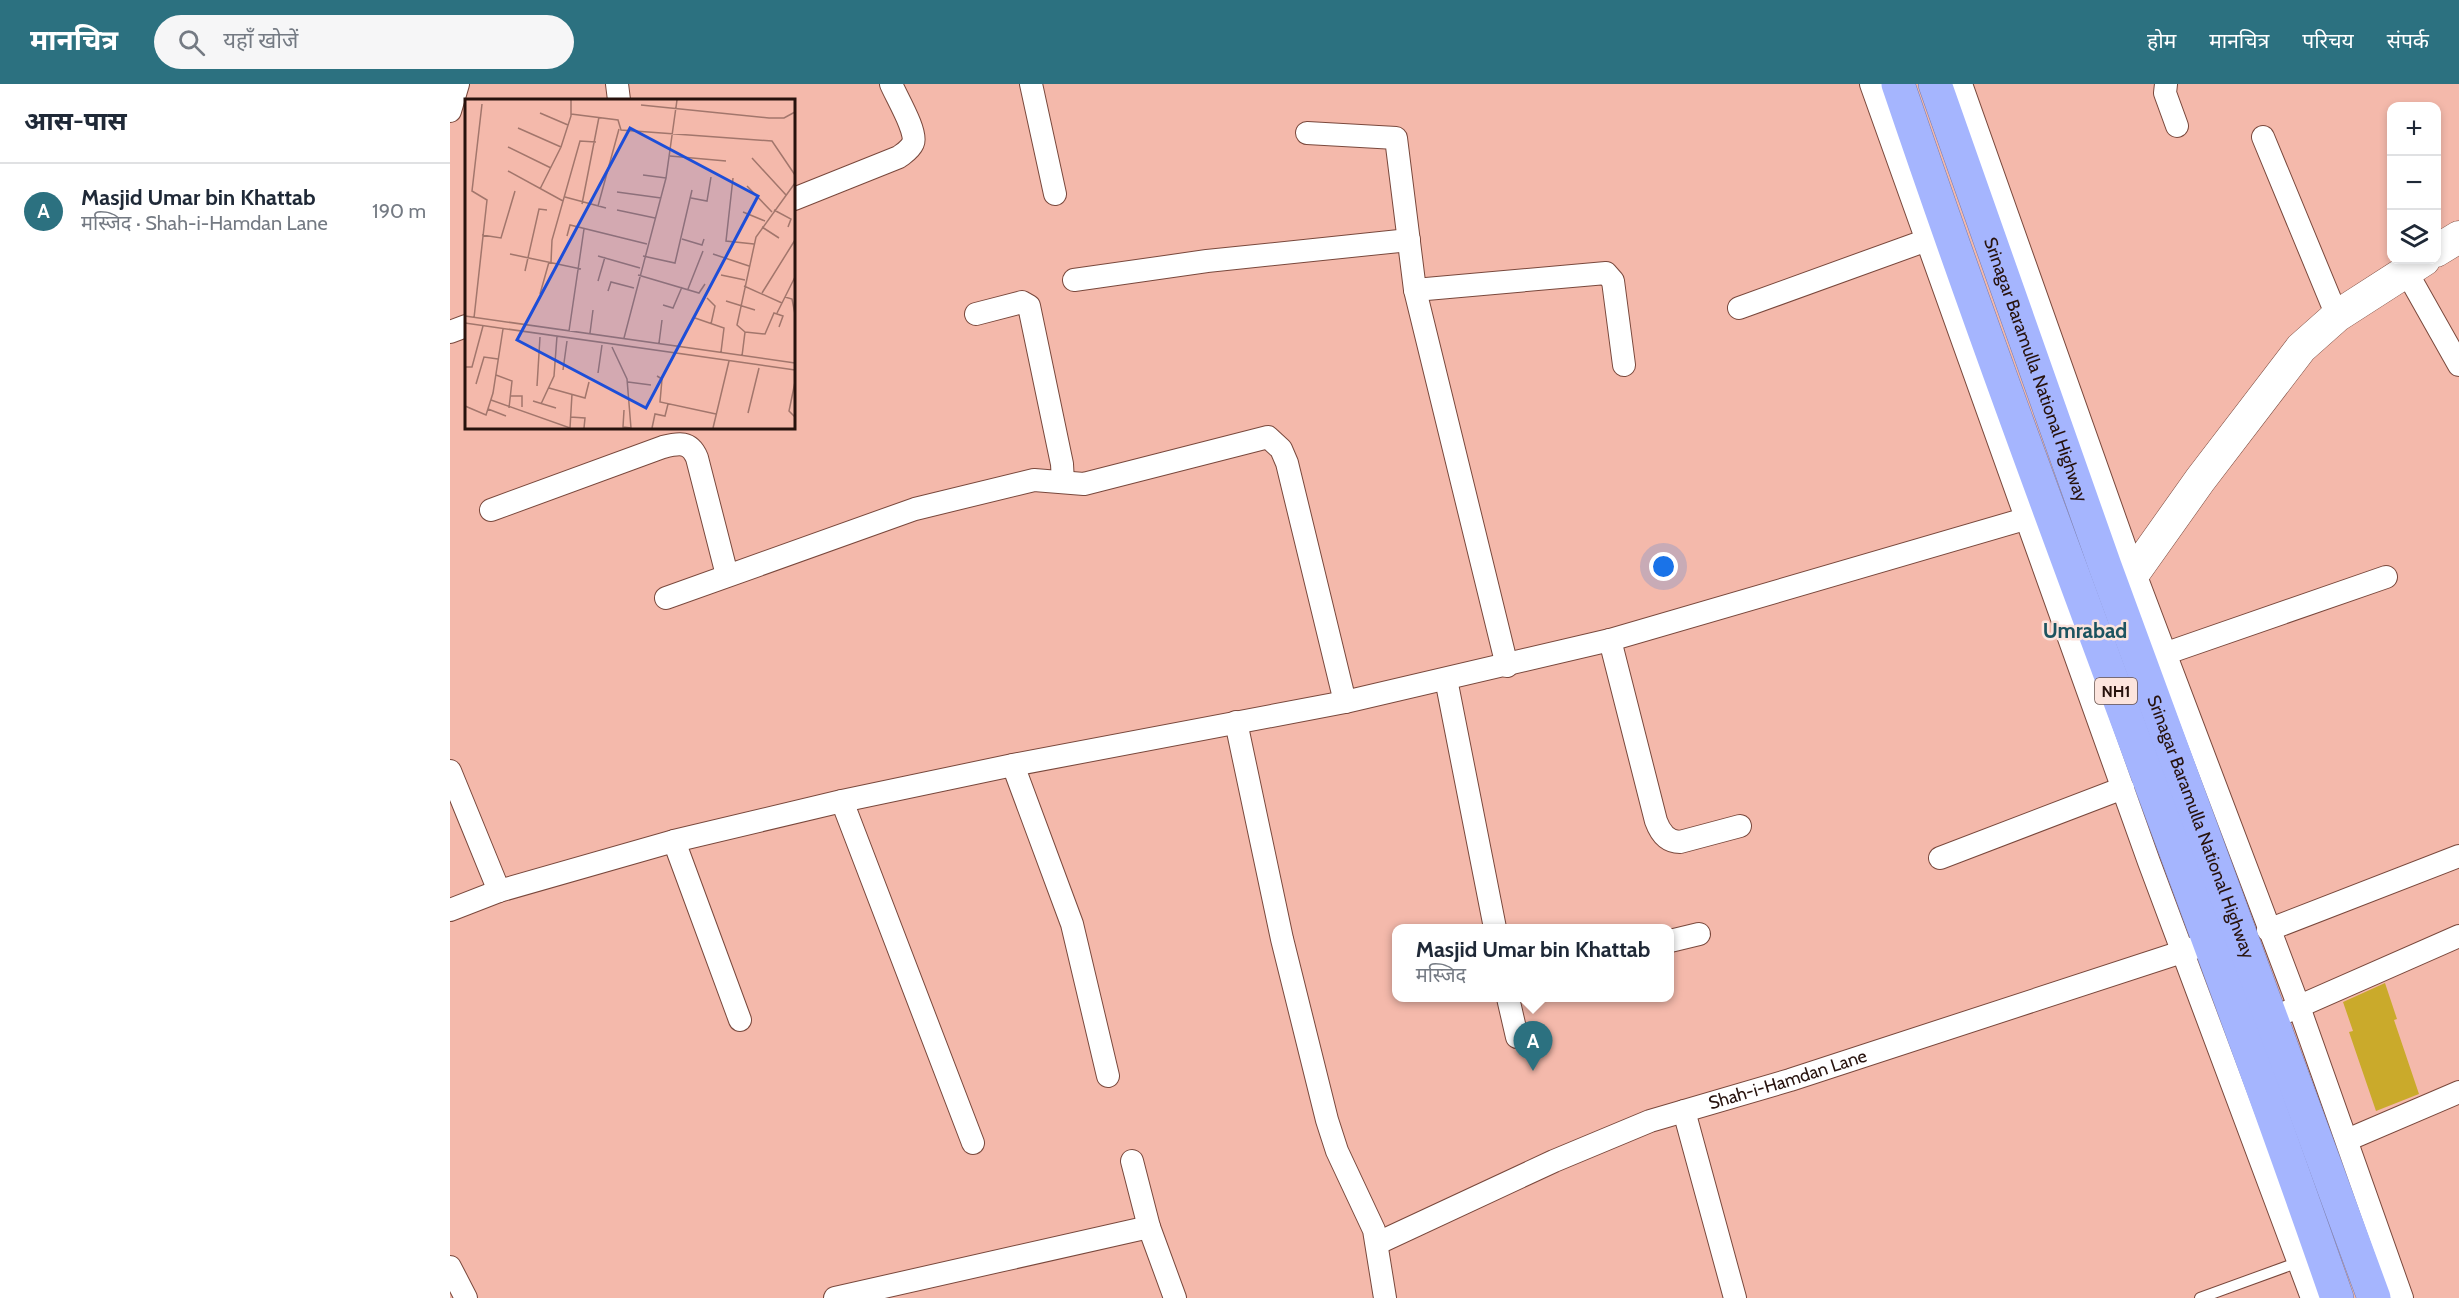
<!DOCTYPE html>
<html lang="hi">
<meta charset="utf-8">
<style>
:root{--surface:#fff;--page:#f6f6f7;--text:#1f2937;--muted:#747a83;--line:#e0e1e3;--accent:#2c7180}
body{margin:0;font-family:Cabin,"Noto Sans Devanagari",sans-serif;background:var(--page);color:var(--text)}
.controls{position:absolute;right:18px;top:18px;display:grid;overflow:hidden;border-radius:12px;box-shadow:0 3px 9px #0003}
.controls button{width:54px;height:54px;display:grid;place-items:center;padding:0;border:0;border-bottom:2px solid var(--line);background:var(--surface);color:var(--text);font:30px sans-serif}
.you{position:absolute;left:1214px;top:483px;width:21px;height:21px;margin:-15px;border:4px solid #fff;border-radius:50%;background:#1a73e8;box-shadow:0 0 0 9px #1a73e833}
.badge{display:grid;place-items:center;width:39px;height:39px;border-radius:50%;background:var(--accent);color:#fff;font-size:20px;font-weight:700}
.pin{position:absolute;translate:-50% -50px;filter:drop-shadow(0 2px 3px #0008)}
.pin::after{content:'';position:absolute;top:32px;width:21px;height:18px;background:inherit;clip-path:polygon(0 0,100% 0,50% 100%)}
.popup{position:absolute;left:942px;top:840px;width:282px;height:78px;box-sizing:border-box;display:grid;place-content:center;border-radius:12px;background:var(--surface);filter:drop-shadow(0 2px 4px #0005);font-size:20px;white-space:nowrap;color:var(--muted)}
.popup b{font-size:22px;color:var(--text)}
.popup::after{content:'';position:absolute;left:50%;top:100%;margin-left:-12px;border:12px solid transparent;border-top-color:var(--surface)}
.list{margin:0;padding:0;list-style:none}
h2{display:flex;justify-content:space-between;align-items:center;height:78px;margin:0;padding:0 24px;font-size:26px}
h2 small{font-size:20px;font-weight:400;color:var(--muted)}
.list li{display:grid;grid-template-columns:39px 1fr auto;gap:18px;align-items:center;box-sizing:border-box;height:96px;padding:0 24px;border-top:2px solid var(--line)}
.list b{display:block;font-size:22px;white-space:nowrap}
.list p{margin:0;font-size:20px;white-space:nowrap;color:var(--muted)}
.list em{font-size:20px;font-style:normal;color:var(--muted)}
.icon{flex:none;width:33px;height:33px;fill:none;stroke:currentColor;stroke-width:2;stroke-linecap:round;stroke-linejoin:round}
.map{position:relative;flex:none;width:2009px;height:1214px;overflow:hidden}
header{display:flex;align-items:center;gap:36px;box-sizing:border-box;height:84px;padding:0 30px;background:var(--accent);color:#fff}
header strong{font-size:28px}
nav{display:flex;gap:33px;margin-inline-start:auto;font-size:21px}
.search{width:420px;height:54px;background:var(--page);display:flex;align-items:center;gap:15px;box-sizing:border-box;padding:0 21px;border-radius:33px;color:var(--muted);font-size:22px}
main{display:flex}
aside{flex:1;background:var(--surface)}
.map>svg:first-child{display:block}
.building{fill:#caaa2b}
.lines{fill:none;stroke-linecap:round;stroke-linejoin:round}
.lane-casing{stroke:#79483c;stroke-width:12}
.street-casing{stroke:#79483c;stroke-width:24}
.secondary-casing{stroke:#79483c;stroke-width:33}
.highway-casing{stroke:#797caa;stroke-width:34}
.lane{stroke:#fff;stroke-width:10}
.street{stroke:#fff;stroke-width:22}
.secondary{stroke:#fff;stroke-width:32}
.highway{stroke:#a5b5fe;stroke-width:33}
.labels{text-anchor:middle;stroke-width:5;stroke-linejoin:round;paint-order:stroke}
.shield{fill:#fce4dd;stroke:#67514b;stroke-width:1.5}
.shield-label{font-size:16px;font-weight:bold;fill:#27120d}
.street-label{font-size:18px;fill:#27120d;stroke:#fce4dd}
.quarter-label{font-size:21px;font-weight:bold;fill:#1c5460;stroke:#fce4dd}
.inset-road{fill:none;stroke:#a2766c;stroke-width:1.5}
.view{fill:#1d4ed8;fill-opacity:0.15;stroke:#1d4ed8;stroke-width:3}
.inset-edge{fill:none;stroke:#27120d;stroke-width:3}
</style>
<header>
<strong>मानचित्र</strong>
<div class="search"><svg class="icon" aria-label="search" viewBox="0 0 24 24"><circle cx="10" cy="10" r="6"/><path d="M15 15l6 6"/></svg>यहाँ खोजें</div>
<nav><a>होम</a><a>मानचित्र</a><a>परिचय</a><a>संपर्क</a></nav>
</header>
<main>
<aside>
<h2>आस-पास<small></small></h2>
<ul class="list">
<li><span class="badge">A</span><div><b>Masjid Umar bin Khattab</b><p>मस्जिद · Shah-i-Hamdan Lane</p></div><em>190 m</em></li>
</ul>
</aside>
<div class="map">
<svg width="2009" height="1214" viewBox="0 0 2009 1214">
<rect width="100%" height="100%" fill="#f4b9ab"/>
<polygon class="building" points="1935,899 1947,935 1944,936 1969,1010 1926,1027 1899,948 1903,947 1893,918"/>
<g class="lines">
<g class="lane-casing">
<polyline id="lane" points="1750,1214 1849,1178"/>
</g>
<g class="street-casing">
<g id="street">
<polyline points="167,0 169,16"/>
<polyline points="581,0 605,110"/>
<polyline points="1421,0 1699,778 1862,1214"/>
<polyline points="1511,0 1676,466 1849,923 1952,1214"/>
<polyline points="1716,0 1715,9 1727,42"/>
<polyline points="0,27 8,0"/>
<polyline points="857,49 946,54 965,206 1057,582"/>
<polyline points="1813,53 1887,232"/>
<path d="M344 115 449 73C454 69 460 66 463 59 468 49 446 12 441 0"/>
<polyline points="1956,187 2009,281"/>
<polyline points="624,196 757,177 959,156"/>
<polyline points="965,206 1156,189 1163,197 1174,281"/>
<polyline points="1289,224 1477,156"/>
<polyline points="526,230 572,218 579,222 612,380 613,398"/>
<polyline points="0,248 16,242"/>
<path d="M41 426 213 363C229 359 240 357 247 374L277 491"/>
<polyline points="216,514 465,425 584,396 634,400 818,353 831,365 837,379 895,618"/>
<path d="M1160 556 1206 737C1210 748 1217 758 1230 758L1290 742"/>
<polyline points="1714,570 1936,493"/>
<polyline points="996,595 1045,844"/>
<polyline points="786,638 832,855 877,1036 887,1067 924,1146 935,1214"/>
<polyline points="563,681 622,840 658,992"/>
<polyline points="0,687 49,807"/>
<polyline points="392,717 523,1059"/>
<polyline points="224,757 290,936"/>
<polyline points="1490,774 1673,704"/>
<polyline points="0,826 49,807 224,757 392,717 563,681 895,618 1160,556 1599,428"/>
<polyline points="1818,846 2009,772"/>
<polyline points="1220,857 1249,850"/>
<polyline points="1058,914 1067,953"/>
<polyline points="1834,929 2009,852"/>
<polyline points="1234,1027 1285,1214"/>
<polyline points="1897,1056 2009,1008"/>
<polyline points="682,1077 699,1143 725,1214"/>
<path id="s1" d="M928 1159 1104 1077 1200 1037 1340 996 1747 863"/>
<polyline points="0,1183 16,1214"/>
<polyline points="385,1214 699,1143"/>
</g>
</g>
<g class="secondary-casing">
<g id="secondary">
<polyline points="1986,167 2009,153"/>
<polyline points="1684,489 1750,396 1851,264 1887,232 1974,176"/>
</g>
</g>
<g class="highway-casing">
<g id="highway">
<path d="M1448 0C1586 408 1746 807 1887 1214"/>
<path id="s2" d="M1485 0 1655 482 1924 1214"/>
</g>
</g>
<use href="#lane" class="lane"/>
<use href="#street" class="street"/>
<use href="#secondary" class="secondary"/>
<use href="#highway" class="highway"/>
</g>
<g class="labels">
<rect class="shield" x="1645" y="594" width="42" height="26" rx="4.5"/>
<g class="shield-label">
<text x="1666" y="613">NH1</text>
</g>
<g class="street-label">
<text dy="6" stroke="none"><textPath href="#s2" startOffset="303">Srinagar Baramulla National Highway</textPath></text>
<text dy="6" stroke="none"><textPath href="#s2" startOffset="789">Srinagar Baramulla National Highway</textPath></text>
<text dy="6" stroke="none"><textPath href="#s1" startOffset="442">Shah-i-Hamdan Lane</textPath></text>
</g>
<g class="quarter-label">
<text x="1635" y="554">Umrabad</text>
</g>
</g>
<g transform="translate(15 15)">
<rect width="330" height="330" fill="#f4b9ab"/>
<path class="inset-road" d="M176 6 304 19H319L330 13M75 14 103 26M106 15 153 21 156 31 307 42 330 76M53 29 96 48M43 48 86 69M205 57 261 62M287 59 321 96M43 72 98 102M178 76 201 79M268 79 261 142 289 145M282 87 307 113M75 90 96 48 106 17V1M152 93 196 99M100 98 141 109M226 99 242 102 246 78M117 105 134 18M133 107 154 30M152 111 190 119M309 111 326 120 323 128M278 113 300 122M297 128 314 139M17 136 36 139 50 92M102 137 105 126 182 145M217 140 237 146 239 140M45 155 116 170M248 155 284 167M133 157 175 169M178 157 210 164 227 91M86 163 87 141 115 42 131 43M60 172 74 110 82 111M173 176 234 194 240 185M256 176 280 181M133 182 140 158M279 187 317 204M223 190 238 152M143 192 146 183 169 189M297 194 330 141M75 195 84 163M320 198 327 200 330 215M242 199 250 207 246 225M261 202 290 211M198 206 208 209 217 188M312 214 330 178M0 217 330 264M9 219 22 101 7 92 17 5M230 219 259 229 256 253M0 224 330 271M104 232 119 130M280 233 300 235 309 214 318 217 314 228M125 234 128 211M159 239 201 79 212 1M194 244 197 221M147 248 162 280 166 329M277 257 280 233 272 226 291 138 330 84M0 268H7L18 227M98 271 102 242M133 274 137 246M31 276 47 282 44 309M192 277 197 280 195 303 251 315M163 283 186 286M330 283 324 312 330 318M11 285 19 258 33 260M72 287 75 238M84 289 120 299 124 283M46 297H57V308M26 301 105 329 107 295M68 302 91 309M76 305 89 277 92 237M0 307 21 316 28 294 38 230M23 310 41 317M159 311 158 328 166 329M283 314 294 269M105 318 120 319 119 329M187 329 190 315 200 317 203 305M248 329 264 262"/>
<path class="view" d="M165 29 293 97 181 309 52 241Z"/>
<rect width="330" height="330" class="inset-edge"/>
</g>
</svg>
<div class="controls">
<button>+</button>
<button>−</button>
<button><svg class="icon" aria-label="layers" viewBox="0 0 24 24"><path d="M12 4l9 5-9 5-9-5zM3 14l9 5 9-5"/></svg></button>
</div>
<div class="you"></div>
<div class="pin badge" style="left:1083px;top:987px">A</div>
<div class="popup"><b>Masjid Umar bin Khattab</b>मस्जिद</div>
</div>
</main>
